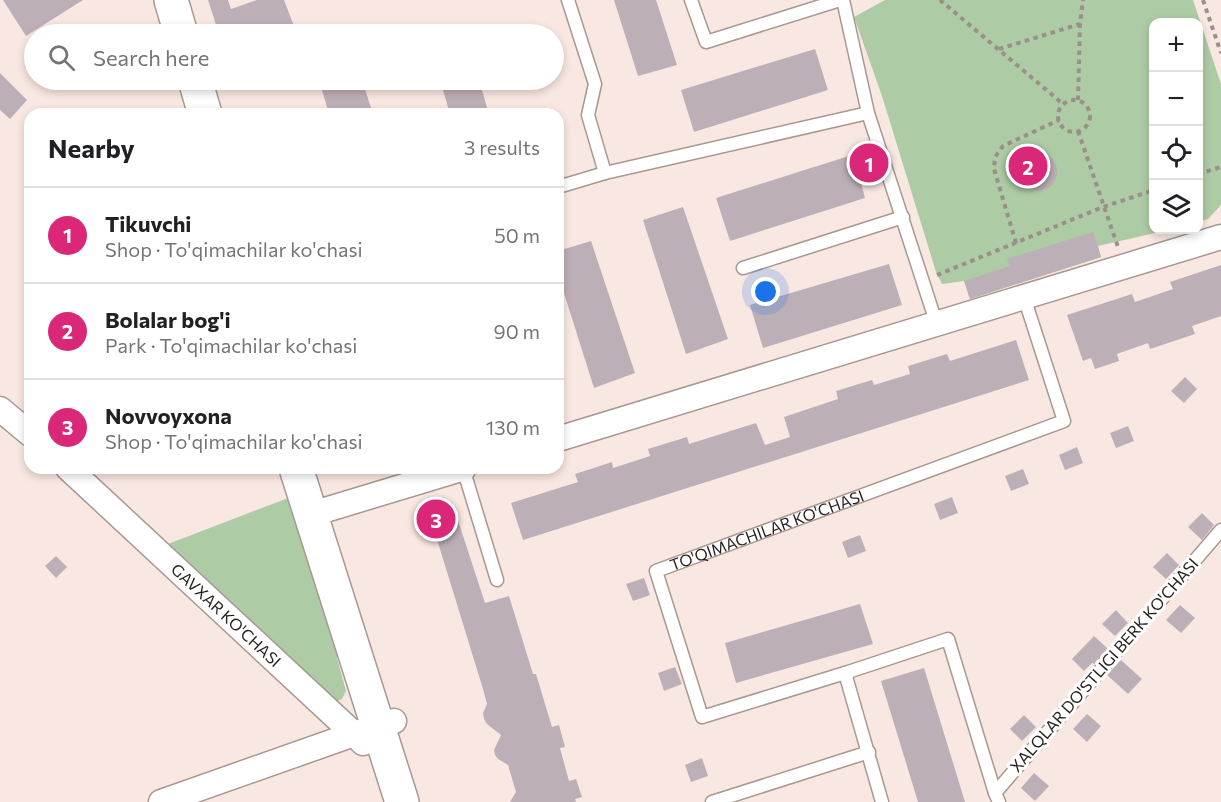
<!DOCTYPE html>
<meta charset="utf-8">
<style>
:root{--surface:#fff;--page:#f2f2f2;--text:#202124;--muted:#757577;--line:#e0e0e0;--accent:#db2777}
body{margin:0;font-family:Commissioner,sans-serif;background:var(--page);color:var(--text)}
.controls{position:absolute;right:18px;top:18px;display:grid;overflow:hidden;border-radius:12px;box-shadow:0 3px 9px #0003}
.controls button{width:54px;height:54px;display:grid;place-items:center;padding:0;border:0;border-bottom:2px solid var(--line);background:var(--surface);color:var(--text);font:30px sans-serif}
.you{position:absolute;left:766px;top:292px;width:21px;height:21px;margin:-15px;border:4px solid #fff;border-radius:50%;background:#1a73e8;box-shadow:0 0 0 9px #1a73e833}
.badge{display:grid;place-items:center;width:39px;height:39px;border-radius:50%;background:var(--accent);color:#fff;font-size:20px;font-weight:700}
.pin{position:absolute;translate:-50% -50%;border:3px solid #fff;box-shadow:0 2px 6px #0006}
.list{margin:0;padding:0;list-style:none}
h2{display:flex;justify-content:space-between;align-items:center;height:78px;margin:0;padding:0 24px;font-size:26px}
h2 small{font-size:20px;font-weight:400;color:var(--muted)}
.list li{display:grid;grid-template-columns:39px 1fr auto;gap:18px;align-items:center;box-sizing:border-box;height:96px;padding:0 24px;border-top:2px solid var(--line)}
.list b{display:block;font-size:22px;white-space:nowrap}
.list p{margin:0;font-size:20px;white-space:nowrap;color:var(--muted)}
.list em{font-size:20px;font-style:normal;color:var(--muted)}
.icon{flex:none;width:33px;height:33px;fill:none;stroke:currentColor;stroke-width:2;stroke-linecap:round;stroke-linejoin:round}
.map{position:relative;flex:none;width:1221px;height:802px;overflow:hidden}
.search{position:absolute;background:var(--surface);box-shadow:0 3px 9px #0003;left:24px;top:24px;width:540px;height:66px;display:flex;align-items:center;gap:15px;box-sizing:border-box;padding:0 21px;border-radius:33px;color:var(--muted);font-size:22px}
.panel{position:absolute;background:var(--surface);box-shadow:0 3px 9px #0003;left:24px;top:108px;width:540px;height:366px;border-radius:18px}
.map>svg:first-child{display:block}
.green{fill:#adcba4}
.building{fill:#bdafb7}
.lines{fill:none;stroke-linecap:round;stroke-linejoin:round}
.service-casing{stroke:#a79892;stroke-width:15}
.minor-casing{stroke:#a79892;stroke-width:27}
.secondary-casing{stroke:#a79892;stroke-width:36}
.path{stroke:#9b8f8a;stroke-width:4;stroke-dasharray:4.5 4.5;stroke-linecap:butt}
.service{stroke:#fff;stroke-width:12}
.minor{stroke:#fff;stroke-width:24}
.secondary{stroke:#fff;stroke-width:33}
.labels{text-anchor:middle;stroke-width:6;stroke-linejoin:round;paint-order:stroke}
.street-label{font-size:16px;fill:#251f1d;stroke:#fff}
</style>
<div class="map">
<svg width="1221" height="802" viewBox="0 0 1221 802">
<rect width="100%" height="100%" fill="#f9e8e2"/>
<g class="green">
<polygon points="885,0 1193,0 1221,84 1221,205 1208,219 1199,222 1198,22 1154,22 1154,230 1168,230 1098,246 1101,257 970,299 964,281 942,284 936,272 882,96 854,17"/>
<polygon points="296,495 348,655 337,658 346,691 342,699 330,705 168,544"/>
</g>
<g class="building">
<polygon points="3,0 83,0 26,36"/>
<polygon points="208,0 228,0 231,9 257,0 284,0 297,34 268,34 267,26 238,34 219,34"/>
<polygon points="614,0 656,0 677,65 638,76"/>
<polygon points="815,49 828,90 694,132 681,90"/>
<polygon points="0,73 27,100 10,119 0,110"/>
<polygon points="319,80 362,80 373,114 329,114"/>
<polygon points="440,80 479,80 489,114 450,114"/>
<polygon points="871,149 879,172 860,179 865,198 730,241 716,198"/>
<circle cx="1038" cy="172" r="19"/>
<polygon points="683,207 728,339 686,354 643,220"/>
<polygon points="1093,232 1101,257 970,299 964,281 1010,266 1007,259"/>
<polygon points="591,241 635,373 594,388 558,274 558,251"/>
<polygon points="889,264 902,305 763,348 750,305"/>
<polygon points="1221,265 1221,316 1192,326 1195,334 1150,349 1148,343 1117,354 1119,361 1095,369 1091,358 1083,361 1067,315 1132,294 1135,302 1173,289 1170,282"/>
<polygon points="1016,340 1029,380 523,540 511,503 578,482 575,474 612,462 613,468 650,456 648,449 687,437 689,444 756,423 765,445 790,437 784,417 838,399 836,391 872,380 874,385 910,374 908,366 947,354 950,361"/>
<polygon points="1185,377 1197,389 1184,403 1171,391"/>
<polygon points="1128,426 1134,441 1116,448 1110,433"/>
<polygon points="1077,447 1083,463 1065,470 1059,455"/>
<polygon points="1023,469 1029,484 1011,491 1005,476"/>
<polygon points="952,497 958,513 940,520 934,504"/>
<polygon points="452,502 485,603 509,596 533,674 536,674 552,727 559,725 565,747 560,748 569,781 576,779 582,797 575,799 576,802 510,802 516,792 508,765 498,759 495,755 494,750 501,735 487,724 484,719 483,713 487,704 483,689 428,510"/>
<polygon points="1202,513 1214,525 1202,540 1188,527"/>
<polygon points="860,535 866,551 848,558 842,542"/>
<polygon points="1167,553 1179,565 1166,579 1153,567"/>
<polygon points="56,556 67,567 56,578 45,566"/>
<polygon points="644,578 650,595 633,601 626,584"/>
<polygon points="860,604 873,644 736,683 725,643"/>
<polygon points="1180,605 1195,618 1181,633 1166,620"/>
<polygon points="1116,610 1128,623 1115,636 1102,624"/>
<polygon points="1094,636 1108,649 1095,664 1092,663 1084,671 1072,659"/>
<polygon points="1121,660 1142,679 1128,694 1107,675"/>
<polygon points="675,667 682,684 664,691 658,673"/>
<polygon points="924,668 965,802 918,802 881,681"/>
<polygon points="1087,714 1101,726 1087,742 1073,729"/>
<polygon points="1024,715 1036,727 1022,741 1010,729"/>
<polygon points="702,758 708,776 691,782 685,765"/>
<polygon points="1034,773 1049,786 1035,801 1021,788"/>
</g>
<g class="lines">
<g class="service-casing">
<g id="service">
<polyline points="691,0 706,42 840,0"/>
<polyline points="868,113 937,325"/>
<polyline points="605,173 868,113 843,0"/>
<polyline points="558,187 605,173 588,115 595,84 568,0"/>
<polyline points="743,268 903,217"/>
<polyline points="463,468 497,580"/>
<polyline points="845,673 948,639 995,793"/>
<polyline points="712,802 869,752"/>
<path id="s1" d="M882 802 845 673 702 717 656 571 1064 421 1024 297"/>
<polyline points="999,802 995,793 1221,530"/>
</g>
</g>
<g class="minor-casing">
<g id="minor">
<polyline points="0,409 30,434"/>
<polyline points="558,439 1221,237"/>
<path id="s2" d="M68 468 354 734 394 721"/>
<polyline points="312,514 464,468"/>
<polyline points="161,802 354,734 363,743"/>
</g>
</g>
<g class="secondary-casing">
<g id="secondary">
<polyline points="171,0 181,34"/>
<polyline points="195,80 205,114"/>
<polyline points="296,468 402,802"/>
</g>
</g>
<g class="path">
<polyline points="940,0 1063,104"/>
<polyline points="1203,0 1221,53"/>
<polyline points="999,49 1080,24 1083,0"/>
<polyline points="1078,100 1080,24"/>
<circle cx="1074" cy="116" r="16"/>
<polyline points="1078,131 1118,247"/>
<polyline points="1198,174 1221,167"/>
<polyline points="1016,243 994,169 995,157 1003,146 1059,120"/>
<polyline points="937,275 1103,207 1154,190"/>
</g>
<use href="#service" class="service"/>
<use href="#minor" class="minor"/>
<use href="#secondary" class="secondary"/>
</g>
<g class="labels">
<g class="street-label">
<text dy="6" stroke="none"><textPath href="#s1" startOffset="555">TO'QIMACHILAR KO'CHASI</textPath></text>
<text dy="6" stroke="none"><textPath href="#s2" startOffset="216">GAVXAR KO'CHASI</textPath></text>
<text transform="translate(1104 665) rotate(-49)" y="6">XALQLAR DO'STLIGI BERK KO'CHASI</text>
</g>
</g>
</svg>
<div class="controls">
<button>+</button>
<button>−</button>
<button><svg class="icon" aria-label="locate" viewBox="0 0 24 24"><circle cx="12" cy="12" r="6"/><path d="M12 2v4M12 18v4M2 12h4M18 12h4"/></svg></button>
<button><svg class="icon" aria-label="layers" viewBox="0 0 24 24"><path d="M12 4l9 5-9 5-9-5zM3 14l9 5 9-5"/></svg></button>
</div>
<div class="you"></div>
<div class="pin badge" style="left:869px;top:163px">1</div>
<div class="pin badge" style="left:1028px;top:166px">2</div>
<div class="pin badge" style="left:436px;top:519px">3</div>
<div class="search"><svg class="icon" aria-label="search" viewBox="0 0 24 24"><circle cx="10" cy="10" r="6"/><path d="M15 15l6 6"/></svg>Search here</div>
<section class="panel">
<h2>Nearby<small>3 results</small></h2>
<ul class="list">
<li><span class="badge">1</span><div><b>Tikuvchi</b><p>Shop · To'qimachilar ko'chasi</p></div><em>50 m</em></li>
<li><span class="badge">2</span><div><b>Bolalar bog'i</b><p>Park · To'qimachilar ko'chasi</p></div><em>90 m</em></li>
<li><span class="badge">3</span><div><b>Novvoyxona</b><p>Shop · To'qimachilar ko'chasi</p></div><em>130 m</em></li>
</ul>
</section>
</div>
